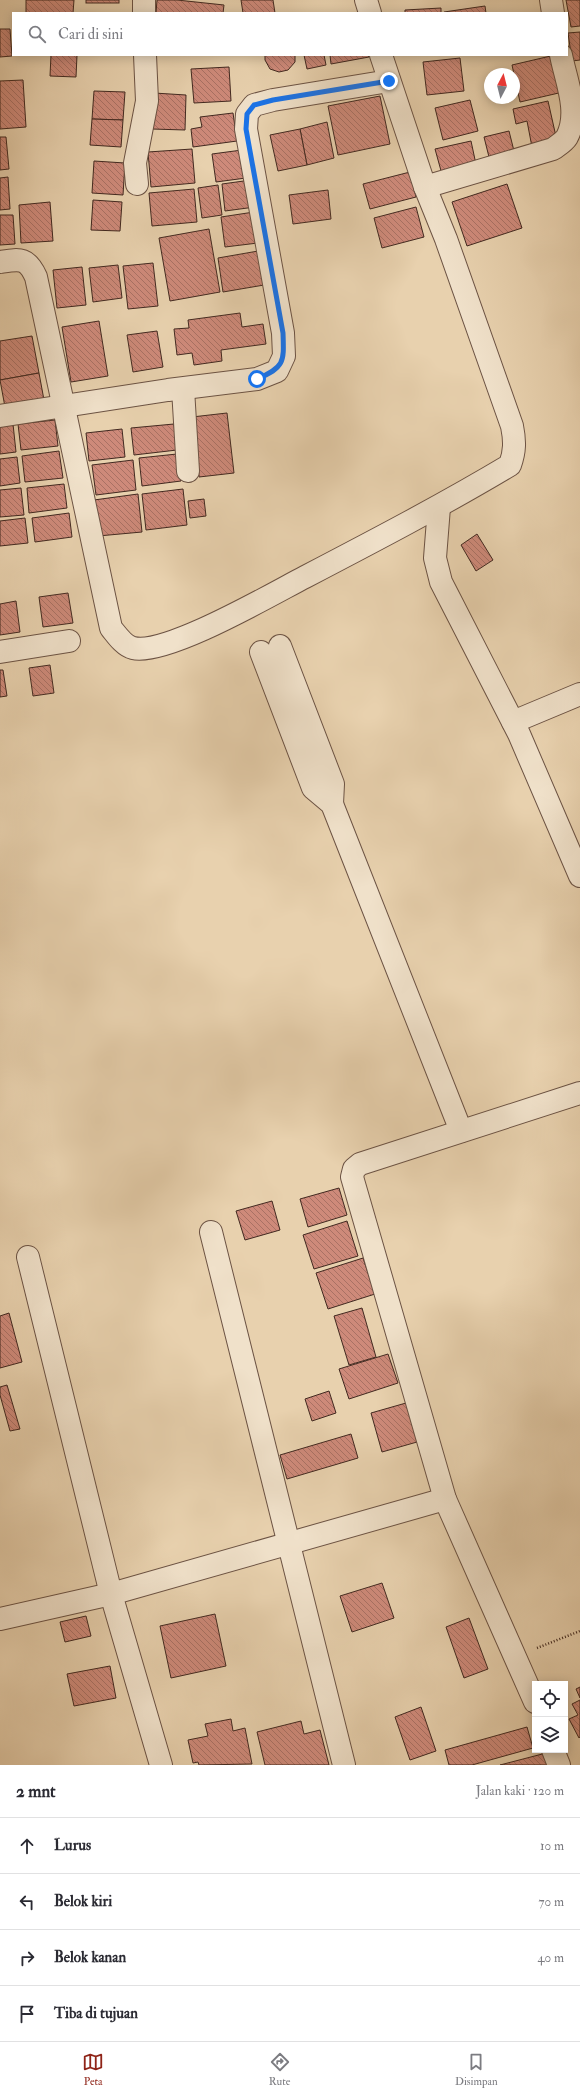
<!DOCTYPE html>
<html lang="id">
<meta charset="utf-8">
<style>
:root{--surface:#fff;--page:#f2f2f3;--text:#2b2b33;--muted:#7c7c81;--line:#e1e1e2;--accent:#8f2418}
body{margin:0;font-family:"IM FELL Double Pica",serif;background:var(--page);color:var(--text)}
.controls{position:absolute;right:12px;bottom:12px;display:grid;overflow:hidden;border-radius:0px;box-shadow:0 2px 10px #0003}
.controls button{width:36px;height:36px;display:grid;place-items:center;padding:0;border:0;border-bottom:1px solid var(--line);background:var(--surface);color:var(--text);font:20px sans-serif}
.compass{position:absolute;left:484px;top:68px;width:36px;height:36px;border-radius:50%;background:var(--surface);box-shadow:0 2px 10px #0003;rotate:7deg}
.stop{position:absolute;width:12px;height:12px;margin:-9px;border:3px solid #1a73e8;border-radius:50%;background:#fff}
.stop.end{background:#1a73e8;border-color:#fff;box-shadow:0 1px 4px #0008}
.list{margin:0;padding:0;list-style:none}
h2{display:flex;justify-content:space-between;align-items:center;height:52px;margin:0;padding:0 16px;font-size:17px}
h2 small{font-size:13px;font-weight:400;color:var(--muted)}
.list li{display:grid;grid-template-columns:26px 1fr auto;gap:12px;align-items:center;box-sizing:border-box;height:56px;padding:0 16px;border-top:1px solid var(--line)}
.list b{display:block;font-size:15px;white-space:nowrap}
.list em{font-size:13px;font-style:normal;color:var(--muted)}
.icon{flex:none;width:22px;height:22px;fill:none;stroke:currentColor;stroke-width:2;stroke-linecap:round;stroke-linejoin:round}
.map{position:relative;flex:none;width:580px;height:1765px;overflow:hidden}
.search{position:absolute;background:var(--surface);box-shadow:0 2px 10px #0003;left:12px;right:12px;top:12px;height:44px;display:flex;align-items:center;gap:10px;box-sizing:border-box;padding:0 14px;border-radius:0px;color:var(--muted);font-size:15px}
.sheet{height:276px;background:var(--surface)}
nav{display:flex;justify-content:space-around;align-items:center;box-sizing:border-box;height:56px;border-top:1px solid var(--line);background:var(--surface);font-size:11px;color:var(--muted)}
nav a{display:grid;justify-items:center;gap:2px}
nav .on{color:var(--accent)}
.map>svg:first-child{display:block}
.building{fill:url(#building-back-hatch);stroke:#422920}
.lines{fill:none;stroke-linecap:round;stroke-linejoin:round}
.minor-casing{stroke:#6c5344;stroke-width:24}
.path{stroke:#422920;stroke-width:2.5;stroke-dasharray:1 2;stroke-linecap:butt}
.minor{stroke:#f0e1ca;stroke-width:22}
.route{stroke:#1a73e8;stroke-width:5}
</style>
<div class="map">
<svg width="580" height="1765" viewBox="0 0 580 1765">
<defs>
<pattern id="building-back-hatch" width="6" height="6" patternUnits="userSpaceOnUse"><rect width="6" height="6" fill="#ce8a7a"/><path d="M-1 5l2 2M0 0l6 6M5-1l2 2" fill="none" stroke="#a97164"/></pattern>
</defs>
<rect width="100%" height="100%" fill="#e8d1ae"/>
<filter id="stains"><feTurbulence type="fractalNoise" baseFrequency=".005" numOctaves="4"/><feColorMatrix values="0 0 0 0 .2 0 0 0 0 .09 0 0 0 0 .02 0 0 0 .5 -.17"/></filter>
<radialGradient id="worn" r=".72"><stop offset=".6" stop-color="#630" stop-opacity="0"/><stop offset="1" stop-color="#630" stop-opacity=".3"/></radialGradient>
<g class="building">
<polygon points="26,0 74,0 73,13 26,13"/>
<rect x="86" y="0" width="33" height="3"/>
<polygon points="157,0 177,0 224,5 223,13 156,13"/>
<polygon points="241,0 273,0 275,13 243,13"/>
<polygon points="566,0 580,0 580,26 571,27"/>
<polygon points="485,6 486,13 444,13 444,12"/>
<polygon points="441,8 441,13 405,13 405,10"/>
<polygon points="0,29 10,29 12,56 0,57"/>
<polygon points="580,32 580,60 572,61 568,33"/>
<polygon points="51,55 77,55 76,77 50,76"/>
<polygon points="265,55 295,55 295,62 288,70 279,72 270,69 265,60"/>
<polygon points="304,55 324,55 326,65 307,69"/>
<polygon points="330,55 368,55 369,57 331,64"/>
<polygon points="555,55 563,92 520,102 512,65"/>
<polygon points="460,58 464,91 427,95 423,62"/>
<polygon points="229,67 231,101 194,103 191,69"/>
<polygon points="23,80 26,127 0,129 0,81"/>
<polygon points="94,91 125,92 123,120 92,119"/>
<polygon points="154,93 186,95 185,130 152,129"/>
<polygon points="380,96 390,144 338,155 328,106"/>
<polygon points="470,100 478,131 443,140 435,108"/>
<polygon points="548,101 557,141 532,147 527,121 516,124 513,109"/>
<polygon points="233,113 237,141 193,147 191,129 202,127 200,117"/>
<polygon points="92,119 123,120 121,147 90,145"/>
<polygon points="327,122 334,158 307,165 300,129"/>
<polygon points="300,129 307,165 278,171 270,135"/>
<polygon points="509,131 514,151 489,157 484,137"/>
<polygon points="0,137 6,137 9,169 0,170"/>
<polygon points="471,141 477,169 443,178 435,149"/>
<polygon points="192,149 195,183 151,187 148,152"/>
<polygon points="242,150 246,178 216,182 212,154"/>
<polygon points="94,161 125,163 123,195 92,193"/>
<polygon points="410,172 416,197 370,209 363,184"/>
<polygon points="8,177 10,209 0,210 0,178"/>
<polygon points="251,180 255,207 225,211 222,184"/>
<polygon points="507,184 522,228 467,246 452,202"/>
<polygon points="218,185 222,215 202,218 198,188"/>
<polygon points="194,189 197,222 152,226 149,193"/>
<polygon points="328,190 331,219 293,224 289,195"/>
<polygon points="93,200 122,202 120,231 91,230"/>
<polygon points="50,202 53,241 21,243 19,205"/>
<polygon points="416,207 424,237 382,248 374,218"/>
<polygon points="254,212 258,243 225,247 221,217"/>
<polygon points="0,215 13,215 15,244 0,245"/>
<polygon points="209,229 220,292 170,301 159,238"/>
<polygon points="264,250 270,284 223,292 218,258"/>
<polygon points="153,263 158,306 128,309 123,266"/>
<polygon points="118,265 122,298 93,302 89,268"/>
<polygon points="82,267 86,305 57,308 53,270"/>
<polygon points="240,313 242,327 263,324 266,344 221,350 222,361 194,365 192,353 177,355 174,329 189,328 188,320"/>
<polygon points="99,321 108,376 71,382 62,327"/>
<polygon points="157,331 163,367 133,372 127,335"/>
<polygon points="32,336 39,373 0,380 0,341"/>
<polygon points="39,373 44,400 5,407 0,380"/>
<polygon points="227,413 234,473 199,477 192,417"/>
<polygon points="55,420 58,446 21,450 18,424"/>
<polygon points="13,424 16,452 0,454 0,426"/>
<polygon points="174,424 177,450 134,455 131,428"/>
<polygon points="122,429 125,457 89,461 86,433"/>
<polygon points="59,451 63,478 25,482 22,456"/>
<polygon points="177,454 181,481 142,486 139,458"/>
<polygon points="17,457 20,483 0,486 0,459"/>
<polygon points="133,460 136,490 96,495 92,465"/>
<polygon points="64,484 67,508 29,513 27,488"/>
<polygon points="21,488 24,515 0,517 0,490"/>
<polygon points="183,489 187,525 146,530 142,494"/>
<polygon points="138,494 142,532 98,536 94,500"/>
<polygon points="204,499 206,516 190,518 188,501"/>
<polygon points="69,513 72,537 35,542 32,518"/>
<polygon points="25,518 28,543 0,546 0,521"/>
<polygon points="477,534 493,560 476,571 461,545"/>
<polygon points="68,593 73,623 43,627 39,597"/>
<polygon points="16,601 20,632 0,635 0,604"/>
<polygon points="50,665 54,693 33,696 29,668"/>
<polygon points="0,670 3,670 7,696 0,697"/>
<polygon points="339,1188 347,1215 308,1227 300,1199"/>
<polygon points="272,1201 280,1230 245,1240 236,1211"/>
<polygon points="347,1221 358,1256 314,1269 303,1235"/>
<polygon points="363,1258 375,1294 328,1309 316,1273"/>
<polygon points="362,1308 376,1357 349,1365 334,1316"/>
<polygon points="9,1313 22,1362 0,1368 0,1316"/>
<polygon points="388,1354 398,1383 349,1399 339,1369"/>
<polygon points="7,1385 20,1429 10,1431 0,1395 0,1387"/>
<polygon points="329,1391 336,1413 312,1421 305,1399"/>
<polygon points="406,1403 417,1442 382,1452 371,1413"/>
<polygon points="351,1434 358,1458 287,1479 280,1455"/>
<polygon points="382,1583 394,1618 352,1632 340,1596"/>
<polygon points="215,1614 226,1666 171,1678 160,1626"/>
<polygon points="86,1616 91,1636 65,1642 60,1622"/>
<polygon points="469,1618 488,1669 464,1678 446,1627"/>
<polygon points="110,1666 116,1698 74,1706 67,1674"/>
<polygon points="580,1687 580,1698 576,1689"/>
<polygon points="580,1700 580,1737 579,1738 569,1719 578,1715 572,1704"/>
<polygon points="421,1707 436,1751 410,1760 395,1717"/>
<polygon points="231,1719 233,1731 245,1728 252,1764 199,1765 198,1762 193,1763 188,1740 208,1736 205,1724"/>
<polygon points="301,1721 304,1734 320,1730 329,1765 265,1765 257,1732"/>
<polygon points="527,1727 533,1748 472,1765 449,1765 445,1750"/>
<polygon points="550,1752 553,1765 500,1765"/>
</g>
<g class="lines">
<g class="minor-casing">
<g id="minor">
<polyline points="144,0 144,13"/>
<polyline points="366,0 370,13"/>
<polyline points="551,0 553,13"/>
<polyline points="137,184 135,163 147,101 145,55"/>
<path d="M425 187 553 149C557 146 564 142 567 137 580 112 566 81 561 55"/>
<path d="M0 262C20 259 27 257 36 277L111 628C116 634 124 646 133 648 166 656 272 594 305 577 374 541 443 505 510 465 515 451 515 441 512 426L446 239 425 187 381 55"/>
<polyline points="183,389 188,471"/>
<polyline points="0,416 168,390 257,379 277,371 284,356 283,333 246,129 247,114 254,105 273,100 389,81"/>
<polyline points="439,507 435,558 441,582 519,734 580,876"/>
<polyline points="280,646 333,784 332,804"/>
<polyline points="0,652 69,641"/>
<polyline points="261,652 313,788 332,804 461,1131"/>
<polyline points="513,722 580,694"/>
<polyline points="211,1232 344,1765"/>
<polyline points="28,1257 111,1594 161,1765"/>
<polyline points="0,1619 111,1594 445,1499"/>
<polyline points="535,1702 445,1499 352,1177 354,1169 360,1164 580,1093"/>
<polyline points="553,1750 559,1765"/>
</g>
</g>
<polyline class="path" points="537,1648 580,1631"/>
<use href="#minor" class="minor"/>
</g>
<g class="lines">
<path class="route" d="M257 379C285 367 284 362 283 333L246 129 247 114 254 105 273 100 389 81"/>
</g>
<rect width="100%" height="100%" filter="url(#stains)"/>
<rect width="100%" height="100%" fill="url(#worn)"/>
</svg>
<div class="controls">
<button><svg class="icon" aria-label="locate" viewBox="0 0 24 24"><circle cx="12" cy="12" r="6"/><path d="M12 2v4M12 18v4M2 12h4M18 12h4"/></svg></button>
<button><svg class="icon" aria-label="layers" viewBox="0 0 24 24"><path d="M12 4l9 5-9 5-9-5zM3 14l9 5 9-5"/></svg></button>
</div>
<svg class="compass" viewBox="-18 -18 36 36"><path d="M0-13l5 13h-10z" fill="#e53935"/><path d="M0 13l5-13h-10z" fill="#7c7c81"/></svg>
<div class="stop" style="left:257px;top:379px"></div>
<div class="stop end" style="left:389px;top:81px"></div>
<div class="search"><svg class="icon" aria-label="search" viewBox="0 0 24 24"><circle cx="10" cy="10" r="6"/><path d="M15 15l6 6"/></svg>Cari di sini</div>
</div>
<section class="sheet">
<h2>2 mnt<small>Jalan kaki · 120 m</small></h2>
<ul class="list">
<li><svg class="icon" aria-label="ahead" viewBox="0 0 24 24"><path d="M12 20V5M6 11l6-6 6 6"/></svg><div><b>Lurus</b></div><em>10 m</em></li>
<li><svg class="icon" aria-label="left" viewBox="0 0 24 24"><path d="M17 20v-9H6M10 6l-5 5 5 5"/></svg><div><b>Belok kiri</b></div><em>70 m</em></li>
<li><svg class="icon" aria-label="right" viewBox="0 0 24 24"><path d="M7 20v-9h11M14 6l5 5-5 5"/></svg><div><b>Belok kanan</b></div><em>40 m</em></li>
<li><svg class="icon" aria-label="arrive" viewBox="0 0 24 24"><path d="M6 21V4h12l-3 4 3 4H6"/></svg><div><b>Tiba di tujuan</b></div></li>
</ul>
</section>
<nav>
<a class="on"><svg class="icon" aria-label="map" viewBox="0 0 24 24"><path d="M3 6l6-2 6 2 6-2v14l-6 2-6-2-6 2zM9 4v14M15 6v14"/></svg>Peta</a>
<a><svg class="icon" aria-label="directions" viewBox="0 0 24 24"><path d="M12 3l9 9-9 9-9-9zM9 14v-3h6M13 9l2 2-2 2"/></svg>Rute</a>
<a><svg class="icon" aria-label="saved" viewBox="0 0 24 24"><path d="M7 4h10v16l-5-4-5 4z"/></svg>Disimpan</a>
</nav>
